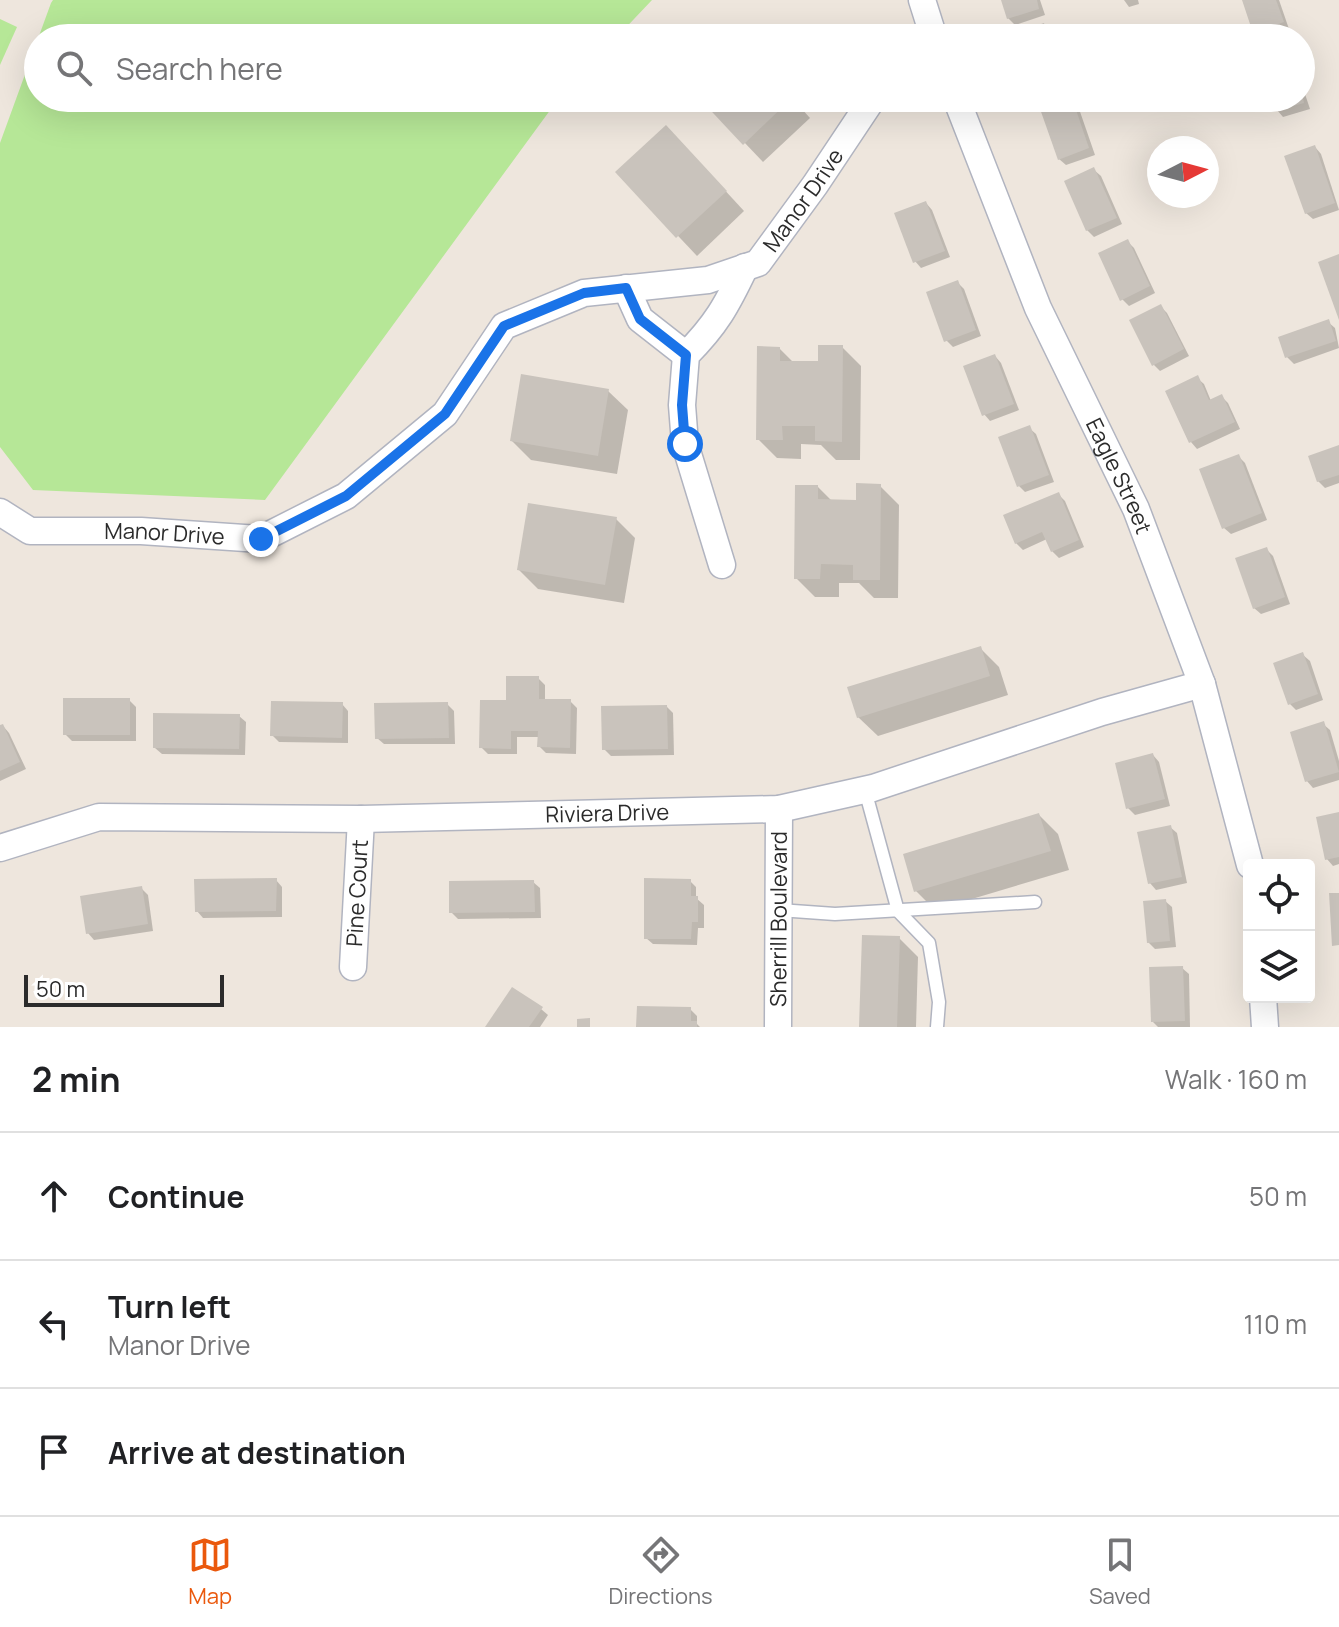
<!DOCTYPE html>
<meta charset="utf-8">
<style>
:root{--surface:#fff;--page:#f6f6f6;--text:#202124;--muted:#757577;--line:#e0e0e0;--accent:#ea580c}
body{margin:0;font-family:Manrope,sans-serif;background:var(--page);color:var(--text)}
.controls{position:absolute;right:24px;bottom:24px;display:grid;overflow:hidden;border-radius:8px;box-shadow:0 8px 32px #0002}
.controls button{width:72px;height:72px;display:grid;place-items:center;padding:0;border:0;border-bottom:2px solid var(--line);background:var(--surface);color:var(--text);font:40px sans-serif}
.compass{position:absolute;left:1147px;top:136px;width:72px;height:72px;border-radius:50%;background:var(--surface);box-shadow:0 8px 32px #0002;rotate:84deg}
.scale{position:absolute;left:24px;bottom:20px;width:200px;box-sizing:border-box;padding-left:8px;border:4px solid #2b2b2b;border-top:0;font-size:22px;line-height:28px;white-space:nowrap;color:#2b2b2b;-webkit-text-stroke:6px #fff;paint-order:stroke}
.stop{position:absolute;width:24px;height:24px;margin:-18px;border:6px solid #1a73e8;border-radius:50%;background:#fff}
.stop.end{background:#1a73e8;border-color:#fff;box-shadow:0 2px 8px #0008}
.list{margin:0;padding:0;list-style:none}
h2{display:flex;justify-content:space-between;align-items:center;height:104px;margin:0;padding:0 32px;font-size:34px}
h2 small{font-size:26px;font-weight:400;color:var(--muted)}
.list li{display:grid;grid-template-columns:52px 1fr auto;gap:24px;align-items:center;box-sizing:border-box;height:128px;padding:0 32px;border-top:2px solid var(--line)}
.list b{display:block;font-size:30px;white-space:nowrap}
.list p{margin:0;font-size:26px;white-space:nowrap;color:var(--muted)}
.list em{font-size:26px;font-style:normal;color:var(--muted)}
.icon{flex:none;width:44px;height:44px;fill:none;stroke:currentColor;stroke-width:2;stroke-linecap:round;stroke-linejoin:round}
.map{position:relative;flex:none;width:1339px;height:1027px;overflow:hidden}
.search{position:absolute;background:var(--surface);box-shadow:0 8px 32px #0002;left:24px;right:24px;top:24px;height:88px;display:flex;align-items:center;gap:20px;box-sizing:border-box;padding:0 28px;border-radius:44px;color:var(--muted);font-size:30px}
.sheet{height:488px;background:var(--surface)}
nav{display:flex;justify-content:space-around;align-items:center;box-sizing:border-box;height:112px;border-top:2px solid var(--line);background:var(--surface);font-size:22px;color:var(--muted)}
nav a{display:grid;justify-items:center;gap:4px}
nav .on{color:var(--accent)}
.map>svg:first-child{display:block}
.green{fill:#b6e797}
.shadow{fill:#0003}
.building{fill:#c9c3bc}
.lines{fill:none;stroke-linecap:round;stroke-linejoin:round}
.service-casing{stroke:#b1b4c0;stroke-width:15}
.minor-casing{stroke:#b1b4c0;stroke-width:29}
.service{stroke:#fff;stroke-width:12}
.minor{stroke:#fff;stroke-width:26}
.route{stroke:#1a73e8;stroke-width:10}
.labels{text-anchor:middle;stroke-width:6;stroke-linejoin:round;paint-order:stroke}
.street-label{font-size:22px;fill:#2b2b2b;stroke:#fff}
</style>
<div class="map">
<svg width="1339" height="1027" viewBox="0 0 1339 1027">
<rect width="100%" height="100%" fill="#eee6dd"/>
<g class="green">
<polygon points="53,0 652,0 616,38 38,38 38,98 559,98 265,500 33,490 0,447 0,143 51,3"/>
<polygon points="0,19 17,27 0,65"/>
</g>
<g class="shadow">
<polygon points="1003,0 1040,0 1045,15 1015,25 1008,18"/>
<polygon points="1124,0 1138,0 1139,4 1129,7"/>
<polygon points="1244,0 1279,0 1289,29 1261,38 1255,32"/>
<polygon points="1301,82 1310,109 1283,117 1277,110 1273,98 1301,98"/>
<polygon points="702,98 792,98 810,118 763,162"/>
<polygon points="1067,98 1071,98 1077,103 1095,155 1066,165 1059,159"/>
<polygon points="685,147 744,211 697,256 618,172"/>
<polygon points="1315,147 1321,154 1339,210 1313,219 1306,213"/>
<polygon points="1094,170 1101,176 1122,224 1094,237 1087,230"/>
<polygon points="926,203 932,210 950,257 921,268 915,261"/>
<polygon points="1127,241 1134,248 1155,293 1129,306 1122,299"/>
<polygon points="957,282 964,289 981,336 953,347 946,340"/>
<polygon points="1160,306 1167,313 1189,356 1160,371 1154,365"/>
<polygon points="1328,322 1335,328 1339,348 1294,364 1287,357"/>
<polygon points="842,347 861,366 860,460 836,460 821,445 801,444 801,459 777,458 758,439 779,348 794,363 820,363"/>
<polygon points="995,356 1001,363 1019,410 990,421 984,414"/>
<polygon points="1197,378 1204,384 1211,401 1221,396 1228,403 1240,429 1197,449 1191,442 1167,392"/>
<polygon points="608,391 628,410 617,474 531,460 512,441"/>
<polygon points="1029,428 1036,434 1054,482 1025,492 1019,486"/>
<polygon points="1339,447 1339,483 1325,488 1318,481"/>
<polygon points="1238,456 1245,463 1267,520 1231,534 1224,528"/>
<polygon points="880,486 899,505 898,598 874,598 859,583 839,583 839,597 815,597 796,578 818,487 832,501 858,502"/>
<polygon points="1058,494 1065,501 1084,547 1059,558 1052,551 1047,539 1023,550 1016,543"/>
<polygon points="616,519 635,538 624,603 538,589 519,570"/>
<polygon points="1266,549 1273,556 1290,604 1261,614 1254,608"/>
<polygon points="980,648 999,667 1008,695 878,736 858,717"/>
<polygon points="1303,655 1310,661 1323,700 1296,710 1290,704"/>
<polygon points="538,678 545,685 545,701 570,701 577,708 576,754 546,753 539,746 539,737 517,737 517,754 488,754 481,747 508,702"/>
<polygon points="129,700 136,707 136,741 72,741 65,734"/>
<polygon points="342,704 348,711 348,743 279,742 272,735"/>
<polygon points="447,704 454,711 455,744 384,744 377,738"/>
<polygon points="667,707 673,713 674,755 611,756 604,749"/>
<polygon points="239,716 246,722 245,755 162,754 155,748"/>
<polygon points="1323,724 1330,730 1339,761 1339,780 1313,788 1307,781"/>
<polygon points="3,726 9,733 26,769 0,781 0,727"/>
<polygon points="1153,755 1159,762 1170,806 1135,815 1128,808"/>
<polygon points="1339,814 1339,864 1333,866 1327,859"/>
<polygon points="1039,815 1058,834 1069,870 935,910 916,891"/>
<polygon points="1170,827 1177,833 1187,883 1156,890 1150,883"/>
<polygon points="276,880 282,887 282,917 203,918 197,911"/>
<polygon points="690,881 696,887 696,898 704,905 704,928 698,928 697,945 653,944 646,938"/>
<polygon points="533,882 540,888 541,918 458,919 451,912"/>
<polygon points="141,888 148,895 153,931 94,940 88,933"/>
<polygon points="1165,901 1172,907 1176,947 1155,949 1148,942"/>
<polygon points="899,938 918,957 916,1027 861,1027"/>
<polygon points="1182,968 1189,974 1190,1027 1158,1027 1153,1022"/>
<polygon points="541,1009 548,1015 540,1027 487,1027"/>
<polygon points="690,1009 697,1016 697,1024 700,1027 638,1027"/>
</g>
<g class="building">
<polygon points="1001,0 1037,0 1039,9 1007,19"/>
<polygon points="1242,0 1276,0 1284,22 1253,33"/>
<polygon points="1044,23 1049,38 1012,38 1011,35"/>
<polygon points="699,98 792,98 743,145"/>
<polygon points="1061,98 1072,98 1089,148 1058,160 1039,106"/>
<polygon points="1271,98 1303,98 1304,103 1275,111"/>
<polygon points="666,125 727,191 676,238 615,172"/>
<polygon points="1315,145 1335,203 1305,214 1284,156"/>
<polygon points="1094,167 1117,218 1086,231 1064,181"/>
<polygon points="926,201 945,251 913,263 894,213"/>
<polygon points="1128,239 1150,286 1120,301 1098,253"/>
<polygon points="1339,254 1339,320 1318,262"/>
<polygon points="958,280 976,330 944,342 926,292"/>
<polygon points="1161,304 1184,349 1152,366 1129,320"/>
<polygon points="1329,319 1336,341 1285,358 1278,337"/>
<polygon points="818,345 843,345 842,442 815,441 815,426 782,426 783,440 756,440 757,346 780,347 780,361 818,361"/>
<polygon points="995,354 1014,404 982,416 963,366"/>
<polygon points="521,374 609,389 598,456 510,441"/>
<polygon points="1198,375 1209,400 1222,394 1235,422 1189,443 1165,391"/>
<polygon points="1030,425 1049,475 1017,487 998,437"/>
<polygon points="1339,445 1339,475 1317,482 1308,456"/>
<polygon points="1239,454 1262,513 1222,529 1199,469"/>
<polygon points="856,483 881,484 880,580 853,580 853,565 821,564 820,579 794,579 795,485 818,485 818,499 856,500"/>
<polygon points="1059,492 1079,540 1051,552 1042,532 1015,544 1003,515"/>
<polygon points="528,503 617,517 605,585 517,570"/>
<polygon points="1267,547 1285,597 1253,609 1235,558"/>
<polygon points="981,646 990,676 857,718 847,687"/>
<polygon points="1303,652 1318,694 1288,705 1273,663"/>
<polygon points="506,676 539,676 539,699 571,699 570,748 537,747 538,731 511,731 511,749 479,748 480,700 506,700"/>
<rect x="63" y="698" width="67" height="37"/>
<polygon points="271,701 343,702 342,738 270,736"/>
<polygon points="448,702 449,738 375,739 374,703"/>
<polygon points="667,705 668,749 602,750 601,706"/>
<polygon points="153,713 240,714 239,749 153,748"/>
<polygon points="1324,721 1339,772 1305,782 1290,732"/>
<polygon points="3,724 20,762 0,771 0,725"/>
<polygon points="1153,753 1165,799 1126,809 1115,763"/>
<polygon points="1339,812 1339,857 1325,860 1316,817"/>
<polygon points="1039,813 1051,851 914,892 903,854"/>
<polygon points="1171,825 1182,877 1148,884 1137,832"/>
<polygon points="277,878 276,911 195,912 194,879"/>
<polygon points="644,878 691,879 691,896 698,896 698,922 692,922 691,939 644,939"/>
<polygon points="534,880 535,912 449,913 449,881"/>
<polygon points="142,886 148,924 86,934 80,896"/>
<polygon points="1329,893 1339,893 1339,945 1332,946"/>
<polygon points="1166,899 1170,941 1147,943 1143,901"/>
<polygon points="862,935 900,936 897,1027 859,1027"/>
<polygon points="1183,966 1185,1021 1151,1022 1149,967"/>
<polygon points="512,987 543,1007 529,1027 485,1027"/>
<polygon points="637,1006 691,1007 691,1021 697,1021 697,1027 636,1027"/>
<polygon points="590,1018 590,1027 577,1027 577,1019"/>
</g>
<g class="lines">
<g class="service-casing">
<g id="service">
<polyline points="865,790 898,911 929,943 939,1002 937,1027"/>
<polyline points="779,910 835,914 1035,902"/>
</g>
</g>
<g class="minor-casing">
<g id="minor">
<polyline points="922,0 934,38"/>
<path id="s1" d="M956 98 1038 308 1136 509 1202 684 1250 865"/>
<polyline points="626,288 640,319 686,355"/>
<path id="s2" d="M0 512 30 531H141L261 539 346 496 445 414 504 326 584 293 708 280 758 263 815 185 873 98"/>
<path d="M722 565 685 444 682 405 686 355C716 325 727 305 745 267"/>
<path id="s3" d="M0 848 99 817 361 819 779 809 873 788 1102 712 1202 684"/>
<path id="s4" d="M353 967 361 819"/>
<polyline points="1263,997 1265,1027"/>
<path id="s5" d="M778 1027 779 809"/>
</g>
</g>
<use href="#service" class="service"/>
<use href="#minor" class="minor"/>
</g>
<g class="lines">
<polyline class="route" points="261,539 346,496 445,414 504,326 584,293 626,288 640,319 686,355 682,405 685,444"/>
</g>
<g class="labels">
<g class="street-label">
<text dy="8" stroke="none"><textPath href="#s2" startOffset="938">Manor Drive</textPath></text>
<text dy="8" stroke="none"><textPath href="#s1" startOffset="412">Eagle Street</textPath></text>
<text dy="8" stroke="none"><textPath href="#s2" startOffset="170">Manor Drive</textPath></text>
<text dy="8" stroke="none"><textPath href="#s3" startOffset="612">Riviera Drive</textPath></text>
<text dy="8" stroke="none"><textPath href="#s4" startOffset="74">Pine Court</textPath></text>
<text dy="8" stroke="none"><textPath href="#s5" startOffset="108">Sherrill Boulevard</textPath></text>
</g>
</g>
</svg>
<div class="controls">
<button><svg class="icon" aria-label="locate" viewBox="0 0 24 24"><circle cx="12" cy="12" r="6"/><path d="M12 2v4M12 18v4M2 12h4M18 12h4"/></svg></button>
<button><svg class="icon" aria-label="layers" viewBox="0 0 24 24"><path d="M12 4l9 5-9 5-9-5zM3 14l9 5 9-5"/></svg></button>
</div>
<svg class="compass" viewBox="-18 -18 36 36"><path d="M0-13l5 13h-10z" fill="#e53935"/><path d="M0 13l5-13h-10z" fill="#757577"/></svg>
<div class="scale">50 m</div>
<div class="stop" style="left:685px;top:444px"></div>
<div class="stop end" style="left:261px;top:539px"></div>
<div class="search"><svg class="icon" aria-label="search" viewBox="0 0 24 24"><circle cx="10" cy="10" r="6"/><path d="M15 15l6 6"/></svg>Search here</div>
</div>
<section class="sheet">
<h2>2 min<small>Walk · 160 m</small></h2>
<ul class="list">
<li><svg class="icon" aria-label="ahead" viewBox="0 0 24 24"><path d="M12 20V5M6 11l6-6 6 6"/></svg><div><b>Continue</b></div><em>50 m</em></li>
<li><svg class="icon" aria-label="left" viewBox="0 0 24 24"><path d="M17 20v-9H6M10 6l-5 5 5 5"/></svg><div><b>Turn left</b><p>Manor Drive</p></div><em>110 m</em></li>
<li><svg class="icon" aria-label="arrive" viewBox="0 0 24 24"><path d="M6 21V4h12l-3 4 3 4H6"/></svg><div><b>Arrive at destination</b></div></li>
</ul>
</section>
<nav>
<a class="on"><svg class="icon" aria-label="map" viewBox="0 0 24 24"><path d="M3 6l6-2 6 2 6-2v14l-6 2-6-2-6 2zM9 4v14M15 6v14"/></svg>Map</a>
<a><svg class="icon" aria-label="directions" viewBox="0 0 24 24"><path d="M12 3l9 9-9 9-9-9zM9 14v-3h6M13 9l2 2-2 2"/></svg>Directions</a>
<a><svg class="icon" aria-label="saved" viewBox="0 0 24 24"><path d="M7 4h10v16l-5-4-5 4z"/></svg>Saved</a>
</nav>
